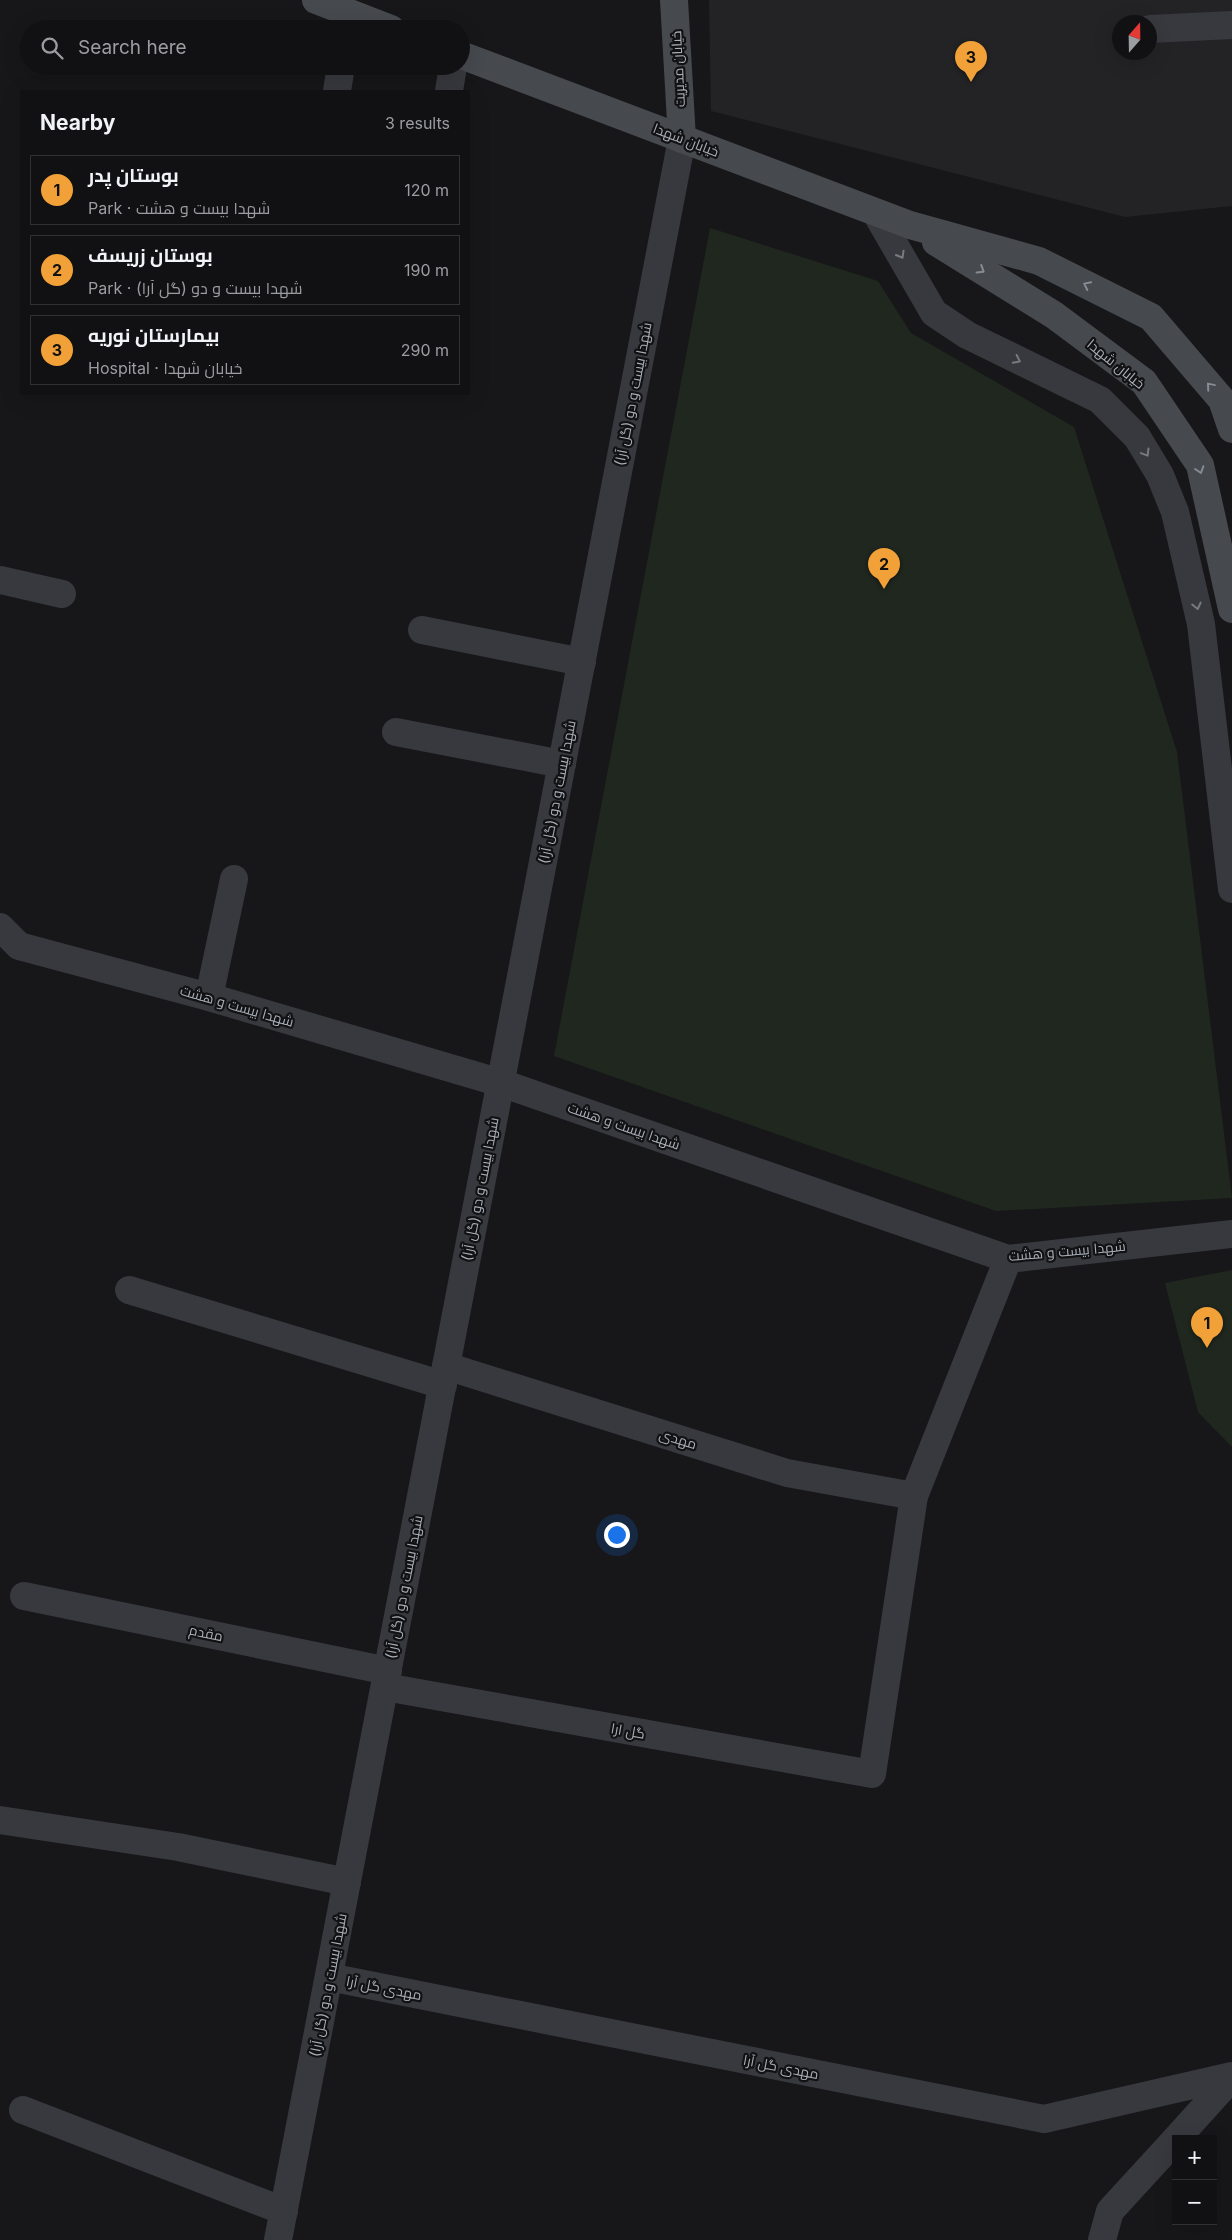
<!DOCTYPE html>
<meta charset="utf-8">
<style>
:root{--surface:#111113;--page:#1e1f21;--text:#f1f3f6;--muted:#9c9da0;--line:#303133;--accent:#f1a137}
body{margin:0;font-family:Inter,Cairo,sans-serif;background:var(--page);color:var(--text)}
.controls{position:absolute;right:15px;bottom:15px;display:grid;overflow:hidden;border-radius:0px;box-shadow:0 5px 20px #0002}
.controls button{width:45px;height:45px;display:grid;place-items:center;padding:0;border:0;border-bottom:1px solid var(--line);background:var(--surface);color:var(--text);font:25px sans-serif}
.compass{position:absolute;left:1112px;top:15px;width:45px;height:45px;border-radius:50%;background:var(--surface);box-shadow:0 5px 20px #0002;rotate:20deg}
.you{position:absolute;left:616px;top:1534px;width:18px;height:18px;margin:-12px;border:4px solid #fff;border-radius:50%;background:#1a73e8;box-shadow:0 0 0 8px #1a73e833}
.badge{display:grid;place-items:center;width:32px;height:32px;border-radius:50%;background:var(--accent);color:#111;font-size:16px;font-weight:700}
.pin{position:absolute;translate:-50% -41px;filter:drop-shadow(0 1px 2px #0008)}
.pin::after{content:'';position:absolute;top:26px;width:18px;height:15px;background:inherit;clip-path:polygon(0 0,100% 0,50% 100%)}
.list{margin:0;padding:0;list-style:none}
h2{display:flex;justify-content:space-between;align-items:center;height:65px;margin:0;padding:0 20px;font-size:21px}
h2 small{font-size:16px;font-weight:400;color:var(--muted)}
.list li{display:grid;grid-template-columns:32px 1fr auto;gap:15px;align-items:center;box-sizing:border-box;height:70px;margin:0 10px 10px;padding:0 10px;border:1px solid var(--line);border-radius:0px}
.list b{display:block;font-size:19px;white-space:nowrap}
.list p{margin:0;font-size:16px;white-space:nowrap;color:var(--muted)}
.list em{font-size:16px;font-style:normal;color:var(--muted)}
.icon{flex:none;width:28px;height:28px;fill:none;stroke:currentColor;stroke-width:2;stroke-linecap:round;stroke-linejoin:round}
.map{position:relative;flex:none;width:1232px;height:2240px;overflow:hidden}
.search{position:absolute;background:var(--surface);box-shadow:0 5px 20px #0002;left:20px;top:20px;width:450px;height:55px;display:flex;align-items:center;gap:12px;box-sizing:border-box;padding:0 18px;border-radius:28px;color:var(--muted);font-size:19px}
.panel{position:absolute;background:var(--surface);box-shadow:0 5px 20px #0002;left:20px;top:90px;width:450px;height:305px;border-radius:0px}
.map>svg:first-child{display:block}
.built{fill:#232326;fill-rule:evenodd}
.green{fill:#1f271f}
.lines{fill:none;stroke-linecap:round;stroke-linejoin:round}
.minor{stroke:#38393e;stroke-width:28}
.secondary{stroke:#46494e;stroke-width:28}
.oneway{stroke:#767a82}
.oneway2{stroke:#868b94}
.labels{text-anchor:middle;stroke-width:4.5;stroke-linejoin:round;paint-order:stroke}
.street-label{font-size:14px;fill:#a9afb9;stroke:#121214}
</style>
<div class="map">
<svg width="1232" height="2240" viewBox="0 0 1232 2240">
<rect width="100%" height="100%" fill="#171719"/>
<path class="built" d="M709 0H1232V206L1125 217 711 111ZM1120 22H1150V52H1120Z"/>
<g class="green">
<polygon points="710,228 878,281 911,333 1074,427 1177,752 1232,1198 996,1211 554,1056"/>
<polygon points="1232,1270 1232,1447 1198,1412 1165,1283"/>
</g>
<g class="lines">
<g class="minor">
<polyline points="1150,29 1232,25"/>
<polyline points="337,91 341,66"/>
<polyline points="449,91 453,66"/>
<polyline points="876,213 934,313 967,335 1100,400 1137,437 1160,475 1175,512 1201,624 1232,889"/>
<polyline points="0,580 62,594"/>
<polyline points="422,630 582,662"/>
<polyline points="396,732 562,764"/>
<polyline points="0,927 19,946 209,997 501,1083 1008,1259 1232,1234"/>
<polyline points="209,997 234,879"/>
<polyline points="129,1290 443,1385"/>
<polyline points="446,1366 787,1473 914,1496"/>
<polyline points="24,1596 388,1671"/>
<polyline points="385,1687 872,1774 914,1496 1008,1259"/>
<polyline points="0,1820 178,1847 347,1882"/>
<polyline points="329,1977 1044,2119 1232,2076"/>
<polyline points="23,2110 284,2211"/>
<polyline points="1176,2139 1232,2077"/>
<polyline points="278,2240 682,139"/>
<polyline points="1102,2240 1110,2211 1176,2139"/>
</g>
<g class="secondary">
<polyline points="316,0 391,29"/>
<polyline points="674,0 682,139"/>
<polyline points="461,55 910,225 1039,261 1151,317 1222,400 1232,429"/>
<polyline points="936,242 1054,315 1144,382 1200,465 1232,609"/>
</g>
</g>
<defs><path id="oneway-chevron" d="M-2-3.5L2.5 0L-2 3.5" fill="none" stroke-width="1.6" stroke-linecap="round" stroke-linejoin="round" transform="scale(1.25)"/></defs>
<g class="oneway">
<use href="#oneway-chevron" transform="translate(901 255) rotate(60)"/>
<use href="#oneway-chevron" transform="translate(1017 360) rotate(26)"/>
<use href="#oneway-chevron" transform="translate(1146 453) rotate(59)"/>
<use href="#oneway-chevron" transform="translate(1197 606) rotate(77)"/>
</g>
<g class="oneway2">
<use href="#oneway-chevron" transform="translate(981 270) rotate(32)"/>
<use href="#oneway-chevron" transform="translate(1087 285) rotate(-154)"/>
<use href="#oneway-chevron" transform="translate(1210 386) rotate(-130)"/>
<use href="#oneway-chevron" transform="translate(1200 470) rotate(72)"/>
</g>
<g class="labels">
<g class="street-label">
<text transform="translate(678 69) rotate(-93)" y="5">خیابان مدیریت</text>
<text transform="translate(686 140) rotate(21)" y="5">خیابان شهدا</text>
<text transform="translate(1116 364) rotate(39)" y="5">خیابان شهدا</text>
<text transform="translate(633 394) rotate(-79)" y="5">شهدا بیست و دو (گل آرا)</text>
<text transform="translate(557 792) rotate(-79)" y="5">شهدا بیست و دو (گل آرا)</text>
<text transform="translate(237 1006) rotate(16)" y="5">شهدا بیست و هشت</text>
<text transform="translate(624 1126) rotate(19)" y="5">شهدا بیست و هشت</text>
<text transform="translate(480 1189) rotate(-79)" y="5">شهدا بیست و دو (گل آرا)</text>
<text transform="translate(1067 1251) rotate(-5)" y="5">شهدا بیست و هشت</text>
<text transform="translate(678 1439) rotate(17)" y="5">مهدی</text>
<text transform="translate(404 1587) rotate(-79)" y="5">شهدا بیست و دو (گل آرا)</text>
<text transform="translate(206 1633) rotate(12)" y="5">مقدم</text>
<text transform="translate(628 1731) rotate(10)" y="5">گل ارا</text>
<text transform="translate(328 1985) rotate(-79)" y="5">شهدا بیست و دو (گل آرا)</text>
<text transform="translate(384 1988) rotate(11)" y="5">مهدی گل آرا</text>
<text transform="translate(781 2067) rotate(11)" y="5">مهدی گل آرا</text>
</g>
</g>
</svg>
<div class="controls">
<button>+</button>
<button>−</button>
</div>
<svg class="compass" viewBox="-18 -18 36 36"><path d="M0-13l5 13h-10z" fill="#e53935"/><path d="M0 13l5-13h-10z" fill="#9c9da0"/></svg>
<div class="you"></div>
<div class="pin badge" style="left:1207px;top:1348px">1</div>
<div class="pin badge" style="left:884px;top:589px">2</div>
<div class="pin badge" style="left:971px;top:82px">3</div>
<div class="search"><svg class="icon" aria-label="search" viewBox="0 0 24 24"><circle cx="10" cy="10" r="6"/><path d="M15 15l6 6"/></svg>Search here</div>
<section class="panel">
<h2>Nearby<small>3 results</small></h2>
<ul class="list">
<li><span class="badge">1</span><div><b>بوستان پدر</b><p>Park · شهدا بیست و هشت</p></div><em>120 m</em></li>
<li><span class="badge">2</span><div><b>بوستان زریسف</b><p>Park · شهدا بیست و دو (گل آرا)</p></div><em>190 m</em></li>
<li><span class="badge">3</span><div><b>بیمارستان نوریه</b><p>Hospital · خیابان شهدا</p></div><em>290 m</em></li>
</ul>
</section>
</div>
